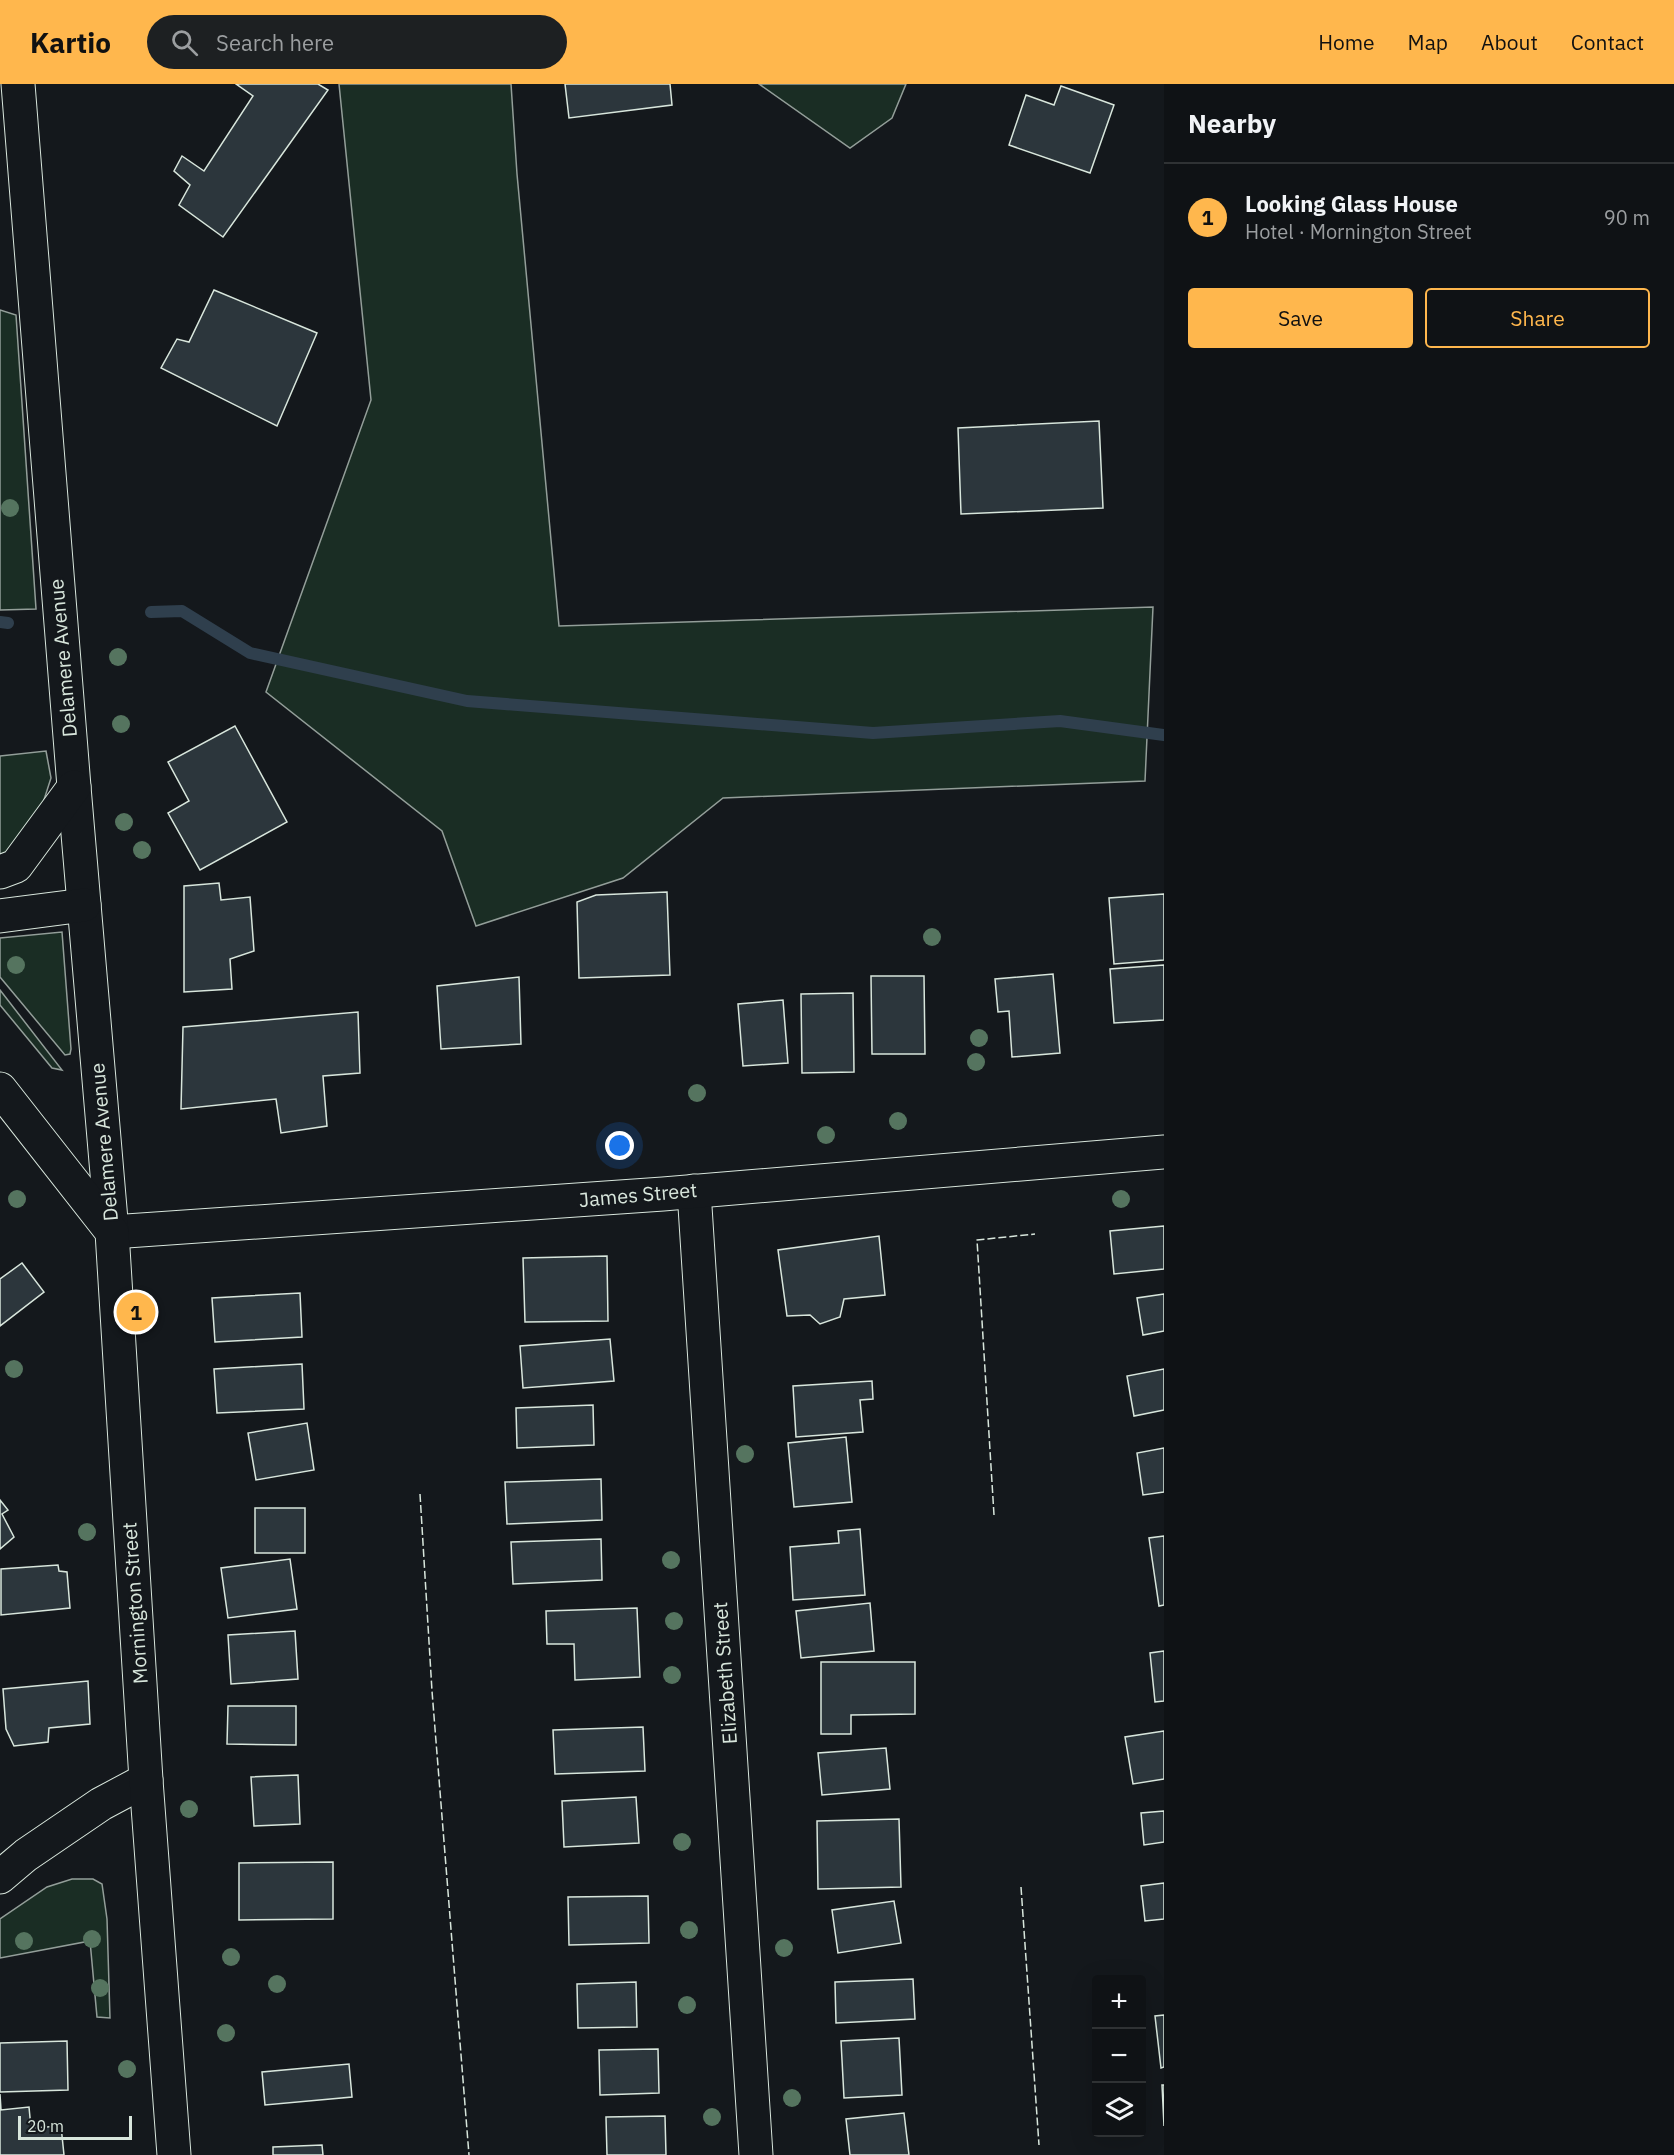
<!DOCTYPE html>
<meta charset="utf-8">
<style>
:root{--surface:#0f1215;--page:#1d2022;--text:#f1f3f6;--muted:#9b9ea0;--line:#2f3234;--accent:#ffb74d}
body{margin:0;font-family:"IBM Plex Sans",sans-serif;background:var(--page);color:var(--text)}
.controls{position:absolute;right:18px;bottom:18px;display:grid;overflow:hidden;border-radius:6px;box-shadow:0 6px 24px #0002}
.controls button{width:54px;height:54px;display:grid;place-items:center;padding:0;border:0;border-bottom:2px solid var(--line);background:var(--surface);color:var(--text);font:30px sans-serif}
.scale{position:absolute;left:18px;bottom:15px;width:114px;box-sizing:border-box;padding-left:6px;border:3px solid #d8e6dc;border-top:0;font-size:16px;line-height:21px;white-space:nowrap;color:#d8e6dc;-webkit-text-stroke:4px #14181c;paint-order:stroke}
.you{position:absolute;left:620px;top:1062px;width:21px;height:21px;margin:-15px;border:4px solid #fff;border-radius:50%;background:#1a73e8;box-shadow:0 0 0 9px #1a73e833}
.badge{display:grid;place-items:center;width:39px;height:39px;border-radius:50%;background:var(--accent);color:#111;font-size:20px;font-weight:700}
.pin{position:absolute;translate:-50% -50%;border:3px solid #fff;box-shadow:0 2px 6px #0006}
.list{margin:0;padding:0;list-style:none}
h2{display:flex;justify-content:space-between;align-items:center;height:78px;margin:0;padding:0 24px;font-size:26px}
h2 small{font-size:20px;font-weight:400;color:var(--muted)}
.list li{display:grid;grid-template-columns:39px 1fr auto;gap:18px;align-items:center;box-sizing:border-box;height:108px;padding:0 24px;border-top:2px solid var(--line)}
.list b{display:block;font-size:22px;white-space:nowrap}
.list p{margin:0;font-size:20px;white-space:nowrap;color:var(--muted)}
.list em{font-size:20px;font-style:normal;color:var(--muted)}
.actions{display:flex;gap:12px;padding:18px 24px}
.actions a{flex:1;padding:14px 0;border:2px solid var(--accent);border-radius:6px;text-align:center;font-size:21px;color:var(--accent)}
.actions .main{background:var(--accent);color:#111}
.icon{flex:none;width:33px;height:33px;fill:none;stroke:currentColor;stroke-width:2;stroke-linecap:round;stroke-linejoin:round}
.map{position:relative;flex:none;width:1164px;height:2071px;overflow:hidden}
header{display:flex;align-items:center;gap:36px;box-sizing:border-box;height:84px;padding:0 30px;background:var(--accent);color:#111}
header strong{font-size:28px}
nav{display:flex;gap:33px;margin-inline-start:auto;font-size:21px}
.search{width:420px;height:54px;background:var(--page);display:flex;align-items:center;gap:15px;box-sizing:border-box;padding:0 21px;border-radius:33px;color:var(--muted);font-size:22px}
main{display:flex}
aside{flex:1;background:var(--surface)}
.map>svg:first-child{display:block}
.green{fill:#1a2d24;stroke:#939e99;stroke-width:1.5}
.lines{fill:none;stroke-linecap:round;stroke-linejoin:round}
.stream{stroke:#2f3f4d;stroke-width:12}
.building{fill:#2c363c;stroke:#d8e6dc;stroke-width:1.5}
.minor-casing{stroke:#d8e6dc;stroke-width:35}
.tertiary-casing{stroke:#d8e6dc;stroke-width:35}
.secondary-casing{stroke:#d8e6dc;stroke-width:35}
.minor{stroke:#14181c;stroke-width:33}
.tertiary{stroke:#14181c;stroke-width:33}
.secondary{stroke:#14181c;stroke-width:33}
.fence{stroke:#d8e6dc;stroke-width:1.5;stroke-dasharray:8 3;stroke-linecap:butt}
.tree{fill:#55745f}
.labels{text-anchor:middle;stroke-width:4.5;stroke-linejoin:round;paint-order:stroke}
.street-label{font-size:20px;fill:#d8e6dc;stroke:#14181c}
</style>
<header>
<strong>Kartio</strong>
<div class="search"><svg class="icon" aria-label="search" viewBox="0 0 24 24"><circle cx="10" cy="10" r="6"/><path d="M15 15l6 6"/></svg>Search here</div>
<nav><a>Home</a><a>Map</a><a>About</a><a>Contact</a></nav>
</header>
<main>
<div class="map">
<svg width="1164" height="2071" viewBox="0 0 1164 2071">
<rect width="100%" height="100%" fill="#14181c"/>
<g class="green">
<polygon points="339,0 511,0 517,90 559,542 1153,523 1145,697 723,714 623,794 476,842 442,747 266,608 371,316"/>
<polygon points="759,0 906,0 892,34 850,64"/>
<polygon points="0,226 16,231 36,525 0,526"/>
<polygon points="46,667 51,694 42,722 25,754 0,773 0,672"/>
<polygon points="62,848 71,965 70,970 65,971 0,893 0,854"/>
<polygon points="0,906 62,986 52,984 0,921"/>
<polygon points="72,1795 93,1795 102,1800 107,1835 110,1934 97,1933 90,1857 0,1874 0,1835 47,1803"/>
</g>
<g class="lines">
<g class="stream">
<polyline points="151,528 182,527 250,569 467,617 873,649 1060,637 1164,651"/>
<polyline points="0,538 8,539"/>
</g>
</g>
<g class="building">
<polygon points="236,0 318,0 328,6 223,153 179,121 190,101 174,87 182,72 204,87 253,12"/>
<polygon points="565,0 670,0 672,21 569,34"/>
<polygon points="1061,2 1114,21 1090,89 1009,61 1026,11 1054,21"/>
<polygon points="214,206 317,249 277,342 161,284 177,255 189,258"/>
<polygon points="1099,337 1103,424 961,430 958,344"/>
<polygon points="235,642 287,738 200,786 168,729 189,717 168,678"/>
<polygon points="219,799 221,816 250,813 254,867 230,875 232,905 184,908 184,802"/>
<polygon points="667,808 670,891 579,894 577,818 596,811"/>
<polygon points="1164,810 1164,876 1114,880 1109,814"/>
<polygon points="1164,881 1164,936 1114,939 1110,885"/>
<polygon points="1053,890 1060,969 1012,973 1009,927 998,928 995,895"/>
<polygon points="871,892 924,892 925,970 872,970"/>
<polygon points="519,893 521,960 441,965 437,902"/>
<polygon points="853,909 854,988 802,989 801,910"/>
<polygon points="783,916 788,979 743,982 738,920"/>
<polygon points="358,928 360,989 323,992 327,1042 281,1049 276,1015 181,1025 183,943"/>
<polygon points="1164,1142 1164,1185 1114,1190 1110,1147"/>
<polygon points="879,1152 885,1211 844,1215 840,1233 820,1240 810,1231 787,1232 778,1166"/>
<polygon points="607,1172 608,1237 525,1238 523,1174"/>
<polygon points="22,1179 44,1208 0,1242 0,1195"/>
<polygon points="300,1209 302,1253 215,1258 212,1214"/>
<polygon points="1164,1210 1164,1247 1143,1251 1137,1214"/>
<polygon points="610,1255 614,1297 523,1304 520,1262"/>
<polygon points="302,1280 304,1325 217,1329 214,1285"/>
<polygon points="1164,1285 1164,1326 1134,1332 1127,1292"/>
<polygon points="872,1297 873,1315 860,1316 863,1348 796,1353 793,1302"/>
<polygon points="593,1321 594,1361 517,1364 516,1324"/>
<polygon points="307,1339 314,1386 256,1396 248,1349"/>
<polygon points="846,1353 852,1418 794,1423 788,1359"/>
<polygon points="1164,1364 1164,1408 1143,1411 1137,1369"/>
<polygon points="601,1395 602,1436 507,1440 505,1398"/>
<polygon points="0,1416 8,1426 2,1430 14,1453 0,1465"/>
<rect x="255" y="1424" width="50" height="45"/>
<polygon points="860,1445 865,1511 793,1516 790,1463 839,1459 838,1447"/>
<polygon points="1164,1452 1164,1521 1159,1522 1149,1454"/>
<polygon points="601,1455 602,1496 513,1500 511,1458"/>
<polygon points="290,1475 297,1525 228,1534 221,1484"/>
<polygon points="58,1481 59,1487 67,1488 70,1524 1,1531 1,1485"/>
<polygon points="870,1519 874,1567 801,1574 796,1527"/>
<polygon points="637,1524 640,1593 575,1596 574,1560 547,1560 546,1527"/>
<polygon points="295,1547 298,1595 231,1600 228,1551"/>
<polygon points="1164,1567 1164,1617 1155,1618 1150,1569"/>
<polygon points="821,1578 915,1578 915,1630 851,1631 851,1650 821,1650"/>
<polygon points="88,1597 90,1640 49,1644 48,1658 14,1662 6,1645 3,1605"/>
<polygon points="228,1622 296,1622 296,1661 227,1660"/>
<polygon points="643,1643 645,1687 555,1690 553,1646"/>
<polygon points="1164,1647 1164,1695 1133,1700 1125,1653"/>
<polygon points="886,1664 890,1705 822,1711 818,1669"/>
<polygon points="298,1691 300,1740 254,1742 251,1693"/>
<polygon points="636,1713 639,1759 564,1763 562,1717"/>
<polygon points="1164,1727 1164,1758 1144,1761 1141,1729"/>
<polygon points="899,1735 901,1803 818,1805 817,1737"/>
<polygon points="333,1778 333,1835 239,1836 239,1779"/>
<polygon points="1164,1799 1164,1835 1145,1837 1141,1802"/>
<polygon points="648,1812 649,1859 569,1861 568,1813"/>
<polygon points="894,1817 901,1859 838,1869 832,1826"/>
<polygon points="913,1895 915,1935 836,1939 835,1898"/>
<polygon points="636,1898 637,1943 578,1944 577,1900"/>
<polygon points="1164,1931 1164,1983 1161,1984 1155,1932"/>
<polygon points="899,1954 902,2011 844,2014 841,1957"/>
<polygon points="67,1957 68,2006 0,2008 0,1959"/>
<polygon points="658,1965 659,2009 600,2011 599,1966"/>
<polygon points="349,1980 352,2013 265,2021 262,1988"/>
<polygon points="1162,2001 1164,2001 1164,2042"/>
<polygon points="0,2010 1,2026 29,2023 31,2044 61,2042 64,2071 0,2071"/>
<polygon points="904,2029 909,2071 850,2071 846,2035"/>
<polygon points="665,2032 666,2071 607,2071 606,2033"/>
<polygon points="322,2061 323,2071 273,2071 273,2063"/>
</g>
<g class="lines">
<g class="minor-casing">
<g id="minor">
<polyline points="694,1107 756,2071"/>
<polyline points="112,1148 663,1110 1164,1068"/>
<polyline points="0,1793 26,1771 101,1720 146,1696"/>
</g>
</g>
<g class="tertiary-casing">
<g id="tertiary">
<polyline points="18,0 74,703 112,1148"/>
<polyline points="0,788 16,782 74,703"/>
<polyline points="0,832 84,821"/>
</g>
</g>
<g class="secondary-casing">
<polyline id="secondary" points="0,1005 112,1148 146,1696 174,2071"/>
</g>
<use href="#minor" class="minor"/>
<use href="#tertiary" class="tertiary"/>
<use href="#secondary" class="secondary"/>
<g class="fence">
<polyline points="420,1410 432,1607 469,2071"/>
<polyline points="994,1431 977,1156 1035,1150"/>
<polyline points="1021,1803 1039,2061"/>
</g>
</g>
<g class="tree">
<circle cx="10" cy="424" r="9"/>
<circle cx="118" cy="573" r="9"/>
<circle cx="121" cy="640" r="9"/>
<circle cx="124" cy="738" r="9"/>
<circle cx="142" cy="766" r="9"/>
<circle cx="932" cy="853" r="9"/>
<circle cx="16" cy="881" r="9"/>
<circle cx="979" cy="954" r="9"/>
<circle cx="976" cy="978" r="9"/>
<circle cx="697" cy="1009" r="9"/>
<circle cx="898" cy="1037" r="9"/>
<circle cx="826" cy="1051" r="9"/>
<circle cx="17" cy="1115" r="9"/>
<circle cx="1121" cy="1115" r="9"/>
<circle cx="14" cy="1285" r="9"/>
<circle cx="745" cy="1370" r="9"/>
<circle cx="87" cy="1448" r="9"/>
<circle cx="671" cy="1476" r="9"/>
<circle cx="674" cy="1537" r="9"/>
<circle cx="672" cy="1591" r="9"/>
<circle cx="189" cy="1725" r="9"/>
<circle cx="682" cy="1758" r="9"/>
<circle cx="689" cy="1846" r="9"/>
<circle cx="92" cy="1855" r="9"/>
<circle cx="24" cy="1857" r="9"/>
<circle cx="784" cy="1864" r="9"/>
<circle cx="231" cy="1873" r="9"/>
<circle cx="277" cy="1900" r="9"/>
<circle cx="100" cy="1904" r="9"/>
<circle cx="687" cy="1921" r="9"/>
<circle cx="226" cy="1949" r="9"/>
<circle cx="127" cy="1985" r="9"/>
<circle cx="792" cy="2014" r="9"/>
<circle cx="712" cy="2033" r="9"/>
</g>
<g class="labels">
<g class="street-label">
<text transform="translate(63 574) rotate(-95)" y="7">Delamere Avenue</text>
<text transform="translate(104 1058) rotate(-95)" y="7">Delamere Avenue</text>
<text transform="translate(638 1111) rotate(-5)" y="7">James Street</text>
<text transform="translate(135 1519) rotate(-94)" y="7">Mornington Street</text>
<text transform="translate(725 1589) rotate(-94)" y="7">Elizabeth Street</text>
</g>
</g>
</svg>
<div class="controls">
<button>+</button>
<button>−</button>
<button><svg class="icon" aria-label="layers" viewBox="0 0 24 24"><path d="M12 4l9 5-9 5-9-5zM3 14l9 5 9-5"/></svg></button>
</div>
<div class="scale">20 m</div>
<div class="you"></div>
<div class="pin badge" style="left:136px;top:1228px">1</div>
</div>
<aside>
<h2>Nearby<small></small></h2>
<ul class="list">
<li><span class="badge">1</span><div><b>Looking Glass House</b><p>Hotel · Mornington Street</p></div><em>90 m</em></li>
</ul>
<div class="actions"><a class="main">Save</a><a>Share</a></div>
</aside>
</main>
